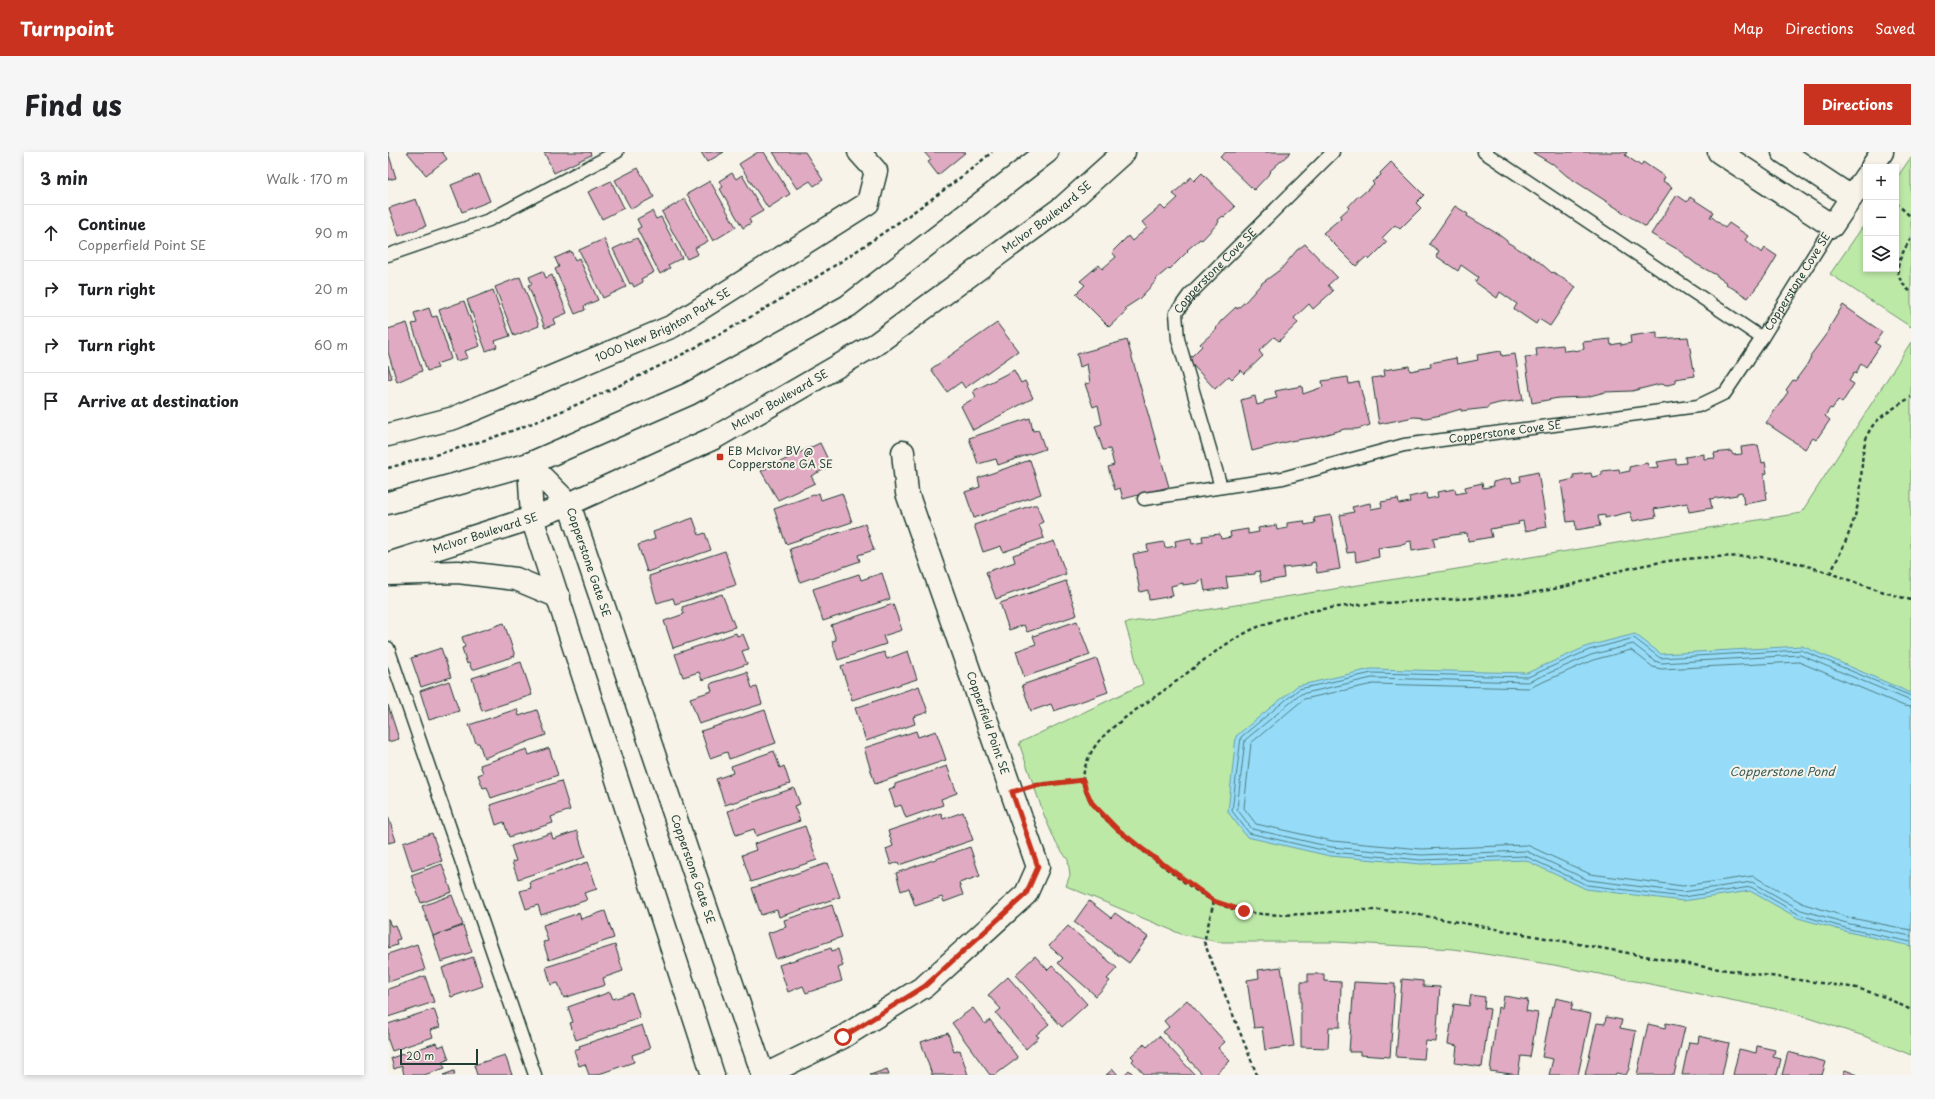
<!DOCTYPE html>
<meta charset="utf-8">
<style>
:root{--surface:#fff;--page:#f6f6f6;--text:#202124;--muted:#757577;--line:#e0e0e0;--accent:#c8321e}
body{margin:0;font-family:"Playpen Sans",sans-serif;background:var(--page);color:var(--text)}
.controls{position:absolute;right:12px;top:12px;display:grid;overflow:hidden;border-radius:0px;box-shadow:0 2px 6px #0003}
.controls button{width:36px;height:36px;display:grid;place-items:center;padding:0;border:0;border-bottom:1px solid var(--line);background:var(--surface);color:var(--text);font:20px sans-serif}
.scale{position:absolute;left:12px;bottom:10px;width:78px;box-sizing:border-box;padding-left:4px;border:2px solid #1f3d34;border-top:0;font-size:11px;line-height:14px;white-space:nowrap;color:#1f3d34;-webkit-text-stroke:3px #f7f3e8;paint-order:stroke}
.stop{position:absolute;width:12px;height:12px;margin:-9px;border:3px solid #c8321e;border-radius:50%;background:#fff}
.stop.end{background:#c8321e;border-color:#fff;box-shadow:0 1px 4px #0008}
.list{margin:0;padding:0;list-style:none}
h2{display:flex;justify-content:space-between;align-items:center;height:52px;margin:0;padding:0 16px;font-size:17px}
h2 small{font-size:13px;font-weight:400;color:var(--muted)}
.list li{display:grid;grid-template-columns:26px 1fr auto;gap:12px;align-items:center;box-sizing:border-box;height:56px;padding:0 16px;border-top:1px solid var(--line)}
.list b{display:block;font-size:15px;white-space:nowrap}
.list p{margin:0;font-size:13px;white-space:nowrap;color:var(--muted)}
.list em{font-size:13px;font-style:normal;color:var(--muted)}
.icon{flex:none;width:22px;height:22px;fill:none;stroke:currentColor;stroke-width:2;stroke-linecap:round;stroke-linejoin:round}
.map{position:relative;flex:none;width:1523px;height:923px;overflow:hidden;border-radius:0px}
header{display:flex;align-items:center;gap:24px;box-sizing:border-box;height:56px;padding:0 20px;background:var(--accent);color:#fff}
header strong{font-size:19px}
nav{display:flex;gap:22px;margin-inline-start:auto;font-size:14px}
.intro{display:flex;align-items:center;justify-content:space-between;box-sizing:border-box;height:96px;padding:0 24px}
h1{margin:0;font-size:28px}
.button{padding:10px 18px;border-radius:0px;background:var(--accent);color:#fff;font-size:14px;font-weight:700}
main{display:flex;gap:24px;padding:0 24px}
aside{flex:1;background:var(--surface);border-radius:0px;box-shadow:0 2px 6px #0003}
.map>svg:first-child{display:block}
.green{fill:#bde9a7;stroke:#6e936e}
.water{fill:#96dcf8;stroke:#669caa}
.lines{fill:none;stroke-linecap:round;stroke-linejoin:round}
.shore{stroke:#4f7d82;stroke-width:1}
.building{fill:#e0aac3;stroke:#1f3d34}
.lane-casing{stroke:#1f3d34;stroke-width:15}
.street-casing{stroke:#1f3d34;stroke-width:25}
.secondary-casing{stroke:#1f3d34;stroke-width:25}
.path{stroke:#1f3d34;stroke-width:2.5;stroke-dasharray:4 3;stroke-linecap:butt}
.lane{stroke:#f7f3e8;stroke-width:12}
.street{stroke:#f7f3e8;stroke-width:22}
.secondary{stroke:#f7f3e8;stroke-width:22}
.route{stroke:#c8321e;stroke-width:5}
.poi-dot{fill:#c8321e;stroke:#f7f3e8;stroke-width:1.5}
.labels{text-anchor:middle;stroke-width:4;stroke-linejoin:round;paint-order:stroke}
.street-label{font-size:11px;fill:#1f3d34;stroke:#f7f3e8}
.poi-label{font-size:11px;fill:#1f3d34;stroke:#f7f3e8;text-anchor:start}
.water-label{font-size:12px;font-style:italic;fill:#375d5b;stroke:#f7f3e8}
</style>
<header>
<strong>Turnpoint</strong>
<nav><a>Map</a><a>Directions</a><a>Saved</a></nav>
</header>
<div class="intro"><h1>Find us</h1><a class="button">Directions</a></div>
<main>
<aside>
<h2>3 min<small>Walk · 170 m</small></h2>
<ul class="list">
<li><svg class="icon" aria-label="ahead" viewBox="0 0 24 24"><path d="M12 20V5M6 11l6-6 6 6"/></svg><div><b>Continue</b><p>Copperfield Point SE</p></div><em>90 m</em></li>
<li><svg class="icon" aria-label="right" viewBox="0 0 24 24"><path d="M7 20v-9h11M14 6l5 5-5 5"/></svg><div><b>Turn right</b></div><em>20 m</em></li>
<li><svg class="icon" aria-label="right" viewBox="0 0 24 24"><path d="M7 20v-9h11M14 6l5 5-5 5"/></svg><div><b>Turn right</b></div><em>60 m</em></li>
<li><svg class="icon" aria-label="arrive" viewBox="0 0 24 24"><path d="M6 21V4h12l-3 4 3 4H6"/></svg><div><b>Arrive at destination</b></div></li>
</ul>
</aside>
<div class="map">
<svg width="1523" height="923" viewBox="0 0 1523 923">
<rect width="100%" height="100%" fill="#f7f3e8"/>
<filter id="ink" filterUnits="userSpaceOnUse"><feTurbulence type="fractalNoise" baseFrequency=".025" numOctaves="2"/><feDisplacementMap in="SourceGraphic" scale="8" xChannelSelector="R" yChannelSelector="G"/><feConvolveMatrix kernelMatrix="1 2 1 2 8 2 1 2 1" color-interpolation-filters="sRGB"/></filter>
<g filter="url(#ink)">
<g class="green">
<polygon points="1523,5 1523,175 1442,122 1478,70 1478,117 1508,117 1508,27"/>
<polygon points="1523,190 1523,903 1476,884 1398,859 1166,813 1065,797 948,790 830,790 793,782 678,734 682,723 680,708 668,691 656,663 631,591 755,532 737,471 1413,361"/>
</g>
<polygon class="water" points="1247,482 1273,502 1414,494 1523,541 1523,794 1460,780 1410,766 1362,739 1295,749 1198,737 1137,708 1033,712 942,704 859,685 840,660 848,584 909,534 983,517 1139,521 1200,494"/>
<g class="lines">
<g class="shore">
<polyline points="1523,544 1413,498 1272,506 1246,486 1201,498 1140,525 984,521 911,537 853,585 844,659 861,681 943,700 1033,708 1137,704 1199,733 1295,745 1363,735 1412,763 1461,777 1523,790"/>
<polyline points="1523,549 1412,503 1273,511 1267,509 1245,492 1203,503 1140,530 984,526 913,542 857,588 849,657 864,677 943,695 1033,703 1138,699 1200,728 1295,740 1364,730 1413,758 1462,772 1523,784"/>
<polyline points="1523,555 1516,554 1411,510 1273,517 1265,515 1243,498 1205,508 1141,536 985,532 916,547 863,591 856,656 868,672 944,689 1033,697 1139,693 1202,722 1295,734 1365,724 1416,752 1463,766 1523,778"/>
</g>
</g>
<g class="building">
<polygon points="0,0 8,26 0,28"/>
<polygon points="19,0 54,0 59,7 38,23"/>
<polygon points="156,0 202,0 203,3 166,21"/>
<polygon points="313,0 336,0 319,10"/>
<polygon points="370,0 376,0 402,42 380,56 351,12"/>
<polygon points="385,0 417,0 435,28 426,34 422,29 409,37"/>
<polygon points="536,0 578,0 550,23 540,10 543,8"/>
<polygon points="838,0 903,0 882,19 883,20 866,38 832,5"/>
<polygon points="1144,0 1239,0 1237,3 1253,14 1255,10 1277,25 1275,29 1284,35 1258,75 1179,24 1164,11 1164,12"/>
<polygon points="1003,10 1036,43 1028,51 1033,56 1012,77 1007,73 994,86 999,90 981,108 978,105 968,114 935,81 953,66 952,64 961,56 960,55 970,44 971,45 986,32 984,30 993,23 992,21"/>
<polygon points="250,16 266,45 243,57 227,28"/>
<polygon points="344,21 348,27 354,23 375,59 361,67 363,71 355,76 332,37 335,35 331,29"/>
<polygon points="814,21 847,55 836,65 835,64 830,68 831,70 814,88 812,87 799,98 800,99 782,117 781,116 768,127 769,128 751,147 737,156 739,158 721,175 688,142 697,133 692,129 711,113 714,117 728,105 724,100 740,84 744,89 759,76 754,70 773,54 777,58 790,46 785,42 803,25 806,29"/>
<polygon points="91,22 102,49 74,60 63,33"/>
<polygon points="223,29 236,56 214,67 200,40"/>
<polygon points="322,29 348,75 325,89 299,42"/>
<polygon points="1289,43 1299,50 1302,45 1325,60 1322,65 1324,65 1337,76 1341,71 1360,84 1357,88 1374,101 1377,96 1389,104 1377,124 1360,146 1338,132 1339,131 1330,125 1330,124 1308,112 1289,97 1263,82"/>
<polygon points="28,47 38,74 11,84 1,56"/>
<polygon points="297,47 320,89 307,96 310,102 299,107 274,60"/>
<polygon points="1067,54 1080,62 1079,64 1110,82 1119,89 1119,90 1149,108 1164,121 1165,120 1188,135 1162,174 1151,167 1148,172 1126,157 1129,152 1112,140 1109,146 1087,130 1090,125 1073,113 1070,119 1048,104 1051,99 1041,92"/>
<polygon points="264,59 268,67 273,65 294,106 280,113 282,116 272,122 249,77 253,75 249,67"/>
<polygon points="249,86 266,120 253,127 255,130 246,135 244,131 242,132 225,97"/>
<polygon points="216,87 238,135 215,146 191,98"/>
<polygon points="917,92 949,125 940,133 945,139 925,157 921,152 906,166 910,171 891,189 886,185 871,199 875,204 856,222 853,218 844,227 841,224 827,237 800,208 814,194 812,192 829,177 828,176 833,169 848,155 849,157 858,149 874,131 893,117 909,98"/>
<polygon points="183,99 187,108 191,106 210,148 196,154 197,158 187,162 167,117 171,115 167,106"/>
<polygon points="155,119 158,126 164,123 179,161 165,167 167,172 157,176 140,133 144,132 141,125"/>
<polygon points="132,125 151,174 126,184 107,135"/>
<polygon points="105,138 122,184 107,189 109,195 98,199 79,148"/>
<polygon points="76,149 92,194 77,199 80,206 68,209 51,158"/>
<polygon points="1455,153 1494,180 1487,191 1492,194 1478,215 1473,211 1468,222 1466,221 1461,229 1466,232 1454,251 1450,248 1444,257 1442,256 1437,264 1442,268 1428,288 1425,286 1417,297 1378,271 1400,240 1398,238 1405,228 1407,229 1418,214 1423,205 1422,204 1442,177 1441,176"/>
<polygon points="41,156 44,165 49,164 63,207 48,212 50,216 39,219 24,172 29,171 26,161"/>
<polygon points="19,171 34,219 9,230 0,200 0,177"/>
<polygon points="609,171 630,199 577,236 573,230 559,240 543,217"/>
<polygon points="1269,180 1269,187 1300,185 1307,224 1287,227 1287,231 1280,233 1272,232 1244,239 1217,240 1198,245 1170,246 1144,251 1137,205 1149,204 1148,196 1175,193 1176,199 1186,198 1187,199 1196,197 1195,190 1222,187 1223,193 1233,191 1233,193 1243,191 1242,184"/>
<polygon points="739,188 781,335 735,347 732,336 727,338 720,315 726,313 722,297 715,298 707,274 714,272 710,253 705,255 697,232 702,231 699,212 692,215 689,202"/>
<polygon points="1113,199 1114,204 1127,202 1135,248 1111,251 1100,254 1100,256 1073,259 1073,257 1053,263 1038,266 1026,265 991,272 984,226 997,224 996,218 1021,214 1022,219 1043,215 1042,211 1068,206 1069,212 1090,208 1089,203"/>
<polygon points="0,213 4,226 0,227"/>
<polygon points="626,218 633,231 637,229 645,246 585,278 573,254 588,245 585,239"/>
<polygon points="960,225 961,232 971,230 982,273 969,277 957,277 928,285 902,289 864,299 853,248 867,244 869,253 876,251 876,249 889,246 887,239 914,234 915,242 935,235 934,229"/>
<polygon points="642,266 645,279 650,278 651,280 657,297 610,313 608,307 590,312 581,286"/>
<polygon points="432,291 443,314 423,324 427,331 390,348 373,319"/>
<polygon points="1370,293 1374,311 1377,310 1379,321 1376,322 1379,348 1356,352 1354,340 1349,341 1349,343 1322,347 1324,356 1301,360 1299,351 1266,357 1268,365 1245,369 1242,360 1217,366 1217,363 1210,364 1212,374 1188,378 1187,369 1179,370 1173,330 1186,327 1185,323 1203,321 1204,325 1214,323 1214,319 1231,317 1232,321 1242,319 1241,315 1259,311 1261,316 1271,315 1269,310 1288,307 1288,312 1298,311 1297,305 1316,302 1316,307 1327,306 1326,301 1343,299 1345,303 1354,302 1353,295"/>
<polygon points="642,308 653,342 586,366 577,340 592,335 590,326"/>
<polygon points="1150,320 1159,375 1137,379 1135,369 1130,370 1131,372 1102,377 1104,385 1080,389 1079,381 1058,384 1045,386 1047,395 1024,399 1023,389 1018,390 1018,392 990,396 991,405 968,410 967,400 959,401 952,363 966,360 964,355 982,351 983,357 994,355 993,350 1010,347 1011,352 1022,350 1021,345 1038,341 1039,347 1050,345 1049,340 1067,337 1068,342 1078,340 1077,335 1094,331 1095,336 1106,334 1105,330 1123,326 1124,331 1133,329 1132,324"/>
<polygon points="431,341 433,348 454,341 464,370 398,392 386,357"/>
<polygon points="645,353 649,353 655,370 651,372 656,386 615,400 613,394 595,400 586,373"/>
<polygon points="943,363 952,417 929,421 927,410 923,411 923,413 895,416 896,426 873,430 871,419 867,420 867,422 838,425 840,436 817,439 815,428 810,429 810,431 795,433 795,431 783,434 785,444 761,448 760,438 752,440 745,402 760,399 759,393 776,390 777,396 788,394 787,389 803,386 804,392 815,390 814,384 832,382 833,387 843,385 842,380 860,377 860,382 871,380 870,376 888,373 889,378 899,376 899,371 916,369 917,373 927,371 926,366"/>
<polygon points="305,366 311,383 317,381 323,398 259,420 250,393 267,387 265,380"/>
<polygon points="477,372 486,398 470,403 472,409 412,430 402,397"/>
<polygon points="666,389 678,422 608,447 598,420 627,410 625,403"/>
<polygon points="337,399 348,433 287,452 285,446 269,451 261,424"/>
<polygon points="494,421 502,447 435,469 425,437 471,422 473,428"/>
<polygon points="678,429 689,463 639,480 636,473 621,478 612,451"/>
<polygon points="334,442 347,475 285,496 276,469 296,462 294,455"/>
<polygon points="505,452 514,478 495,484 498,492 450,508 444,489 448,488 443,473"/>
<polygon points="689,469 702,503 636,525 628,499 648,492 645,484"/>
<polygon points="116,471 127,504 84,518 81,511 79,512 74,496 77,495 74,485"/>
<polygon points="348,481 349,484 355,482 361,497 354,499 359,512 314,528 311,520 295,525 287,502"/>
<polygon points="53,496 63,525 33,535 23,506"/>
<polygon points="520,499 529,527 464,548 453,514 496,500 499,507"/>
<polygon points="709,507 720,540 666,559 663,552 643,559 634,533"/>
<polygon points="133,510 144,543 94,559 84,526"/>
<polygon points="359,520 364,536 369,535 374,552 311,572 302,546 324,539 322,533 324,531"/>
<polygon points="61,529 71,559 41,568 32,539"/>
<polygon points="531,534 540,560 525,565 527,572 478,589 467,556"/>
<polygon points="0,553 11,587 0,590"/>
<polygon points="129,557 131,564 149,558 158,583 96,606 91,591 88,591 81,573"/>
<polygon points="377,558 388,591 341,607 339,600 322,606 313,579"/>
<polygon points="528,579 530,585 548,579 558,608 487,632 476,596"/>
<polygon points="161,596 170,623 103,646 99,635 95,636 90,623 95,621 92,613 139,597 141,603"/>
<polygon points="386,599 392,616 396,614 402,632 337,653 328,627 345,621 343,614"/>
<polygon points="559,614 569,641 553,647 555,653 518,666 513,653 507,655 501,637 507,635 507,632"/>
<polygon points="173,629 182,658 163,665 165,671 121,685 116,670 108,673 102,653"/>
<polygon points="406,636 412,652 406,654 412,669 368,684 366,677 348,683 340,659"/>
<polygon points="575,660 585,688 511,713 510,710 503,713 498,697 505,694 500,679 553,661 555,667"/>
<polygon points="0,664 8,689 0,691"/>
<polygon points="417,674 429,708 363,730 354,703 368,698 366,692"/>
<polygon points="189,679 197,705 130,727 124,710 128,709 123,694 163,681 165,687"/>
<polygon points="44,681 54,709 24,719 15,691"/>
<polygon points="582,695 592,724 571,731 575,743 556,750 554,745 527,754 521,736 513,739 508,721"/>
<polygon points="200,710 209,737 196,741 199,748 153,763 150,753 138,757 132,739 143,736 141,730"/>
<polygon points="440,711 452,745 391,765 389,758 373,763 364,736"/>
<polygon points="54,712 64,740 33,751 23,723"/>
<polygon points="64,743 75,773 45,784 34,754"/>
<polygon points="701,749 723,766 727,761 760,785 741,811 686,770"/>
<polygon points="444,753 454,785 388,807 380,781 398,775 396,768"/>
<polygon points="217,759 226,786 161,808 155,790 160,789 155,773 191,761 193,767"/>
<polygon points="0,767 3,774 7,773 12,787 8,788 9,793 0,796"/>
<polygon points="75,774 84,800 53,810 45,784"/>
<polygon points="680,774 729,816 719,827 722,829 708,844 670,811 675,806 661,794"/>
<polygon points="29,792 37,818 0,830 0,802"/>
<polygon points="227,793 235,819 215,826 217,833 176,846 170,831 163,833 158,815"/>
<polygon points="443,796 444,799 450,797 455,814 450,816 454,829 418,841 415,834 400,840 391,813"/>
<polygon points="647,804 660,818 664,814 669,818 699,852 674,875 627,823"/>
<polygon points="85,805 95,834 63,845 54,816"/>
<polygon points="893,815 906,894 877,898 874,875 866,876 859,828 871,826 870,818"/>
<polygon points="920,822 936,822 936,829 953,830 952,875 941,875 940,896 913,895 913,830 920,830"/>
<polygon points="37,824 46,850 0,865 0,837"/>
<polygon points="620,825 661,872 648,883 651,885 638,897 608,861 613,857 600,843"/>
<polygon points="1014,827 1035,829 1035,834 1052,835 1048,890 1038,889 1036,907 1008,905"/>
<polygon points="966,830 1007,832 1002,905 972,903 972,900 961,900"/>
<polygon points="222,840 225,847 244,841 252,866 188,888 182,871 185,870 180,855"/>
<polygon points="1083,843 1097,845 1096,856 1102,857 1094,915 1067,911 1069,894 1060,892 1066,852 1081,854"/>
<polygon points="1116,844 1140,848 1138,859 1150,861 1142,905 1133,904 1130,923 1102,919 1110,855 1114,856"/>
<polygon points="1168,846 1185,850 1183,858 1203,862 1190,923 1161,923 1165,907 1154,905 1164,854 1166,855"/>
<polygon points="799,848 837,890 830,896 842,909 827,923 815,923 775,880 781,875 776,869"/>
<polygon points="585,856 597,872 602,868 630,906 607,923 602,923 564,871"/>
<polygon points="46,857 52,875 42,878 45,885 4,899 0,888 0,872"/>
<polygon points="1218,865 1234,868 1232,876 1248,879 1241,917 1238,923 1228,921 1227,923 1197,923 1209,871 1217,872"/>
<polygon points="1278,871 1297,875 1286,923 1249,923 1260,872 1277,876"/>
<polygon points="254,873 262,897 244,903 246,910 208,923 201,923 197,912 191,914 186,898 192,896 191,894"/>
<polygon points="560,881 566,900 572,898 580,923 544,923 533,890"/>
<polygon points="771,884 807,923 757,923 744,909 746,907 743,904 756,892 759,895"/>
<polygon points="1311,884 1341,891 1334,923 1294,923 1301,890 1310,891"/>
<polygon points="48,891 50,895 56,893 61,907 54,910 57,916 36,923 16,923 14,914 6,917 3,906"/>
<polygon points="1369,894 1387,898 1385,905 1393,907 1389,923 1345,923 1351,897 1368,901"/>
<polygon points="1400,900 1438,910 1434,923 1394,923"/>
<polygon points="117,903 124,923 89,923 86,913"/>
<polygon points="499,917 501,923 482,923"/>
<polygon points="725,917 730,923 718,923"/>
<polygon points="741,918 746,923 736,923"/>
<polygon points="1457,918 1470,923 1455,923"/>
<polygon points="66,919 67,923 55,923"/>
</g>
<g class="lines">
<g class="lane-casing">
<g id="lane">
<path id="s1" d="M1096 0 1374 186 1444 74"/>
<polyline points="0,103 101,68 229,0"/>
<path id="s2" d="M833 335 790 187 788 161 801 143 945 0"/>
<path id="s3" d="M756 347 895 326 1016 293 1310 254 1337 241 1374 186"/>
<polyline points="0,496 147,923"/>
</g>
</g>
<g class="street-casing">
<g id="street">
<polyline points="1331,0 1444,74 1478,24"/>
<polyline points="1395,0 1463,45"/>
<polyline points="1484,15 1494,0"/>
<path id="s4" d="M0 283 66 266 285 174 480 51 488 19 471 0"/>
<polyline points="377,923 455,885 537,834 638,742 650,715 519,341 515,300"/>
</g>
</g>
<g class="secondary-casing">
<g id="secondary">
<path id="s5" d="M141 312 181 352 375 923"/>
<polyline points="141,312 144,366 325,923"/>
<polyline points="0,351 141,312 301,242 460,154 659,0"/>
<path id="s6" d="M0 412 144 366 181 352 326 286 488 192 676 54 736 0"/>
<polyline points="0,422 70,420 128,427 171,445"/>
</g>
</g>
<g class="path">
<polyline points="1508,51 1523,65"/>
<path d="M1523 86C1511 107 1501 122 1523 140"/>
<path d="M0 316C47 303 96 290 142 272 260 225 371 165 476 94 520 64 564 34 604 0"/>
<path d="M1442 422C1454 398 1466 374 1471 347 1476 323 1469 286 1490 268 1500 259 1512 252 1523 245"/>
<path d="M1523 448C1498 441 1474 433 1450 424 1423 415 1397 406 1369 405 1325 403 1278 407 1235 418 1206 426 1178 436 1148 440 1109 445 1071 447 1032 449 982 452 928 453 880 471 841 485 811 513 778 537 756 553 730 568 712 588 703 598 695 614 695 629 697 655 738 685 757 700 784 720 817 750 849 758 904 771 960 752 1015 760L1317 815 1469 836 1497 845 1523 858"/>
<polyline points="648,633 695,628"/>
<polyline points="826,749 816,790 869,923"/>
</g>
<use href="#lane" class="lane"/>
<use href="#street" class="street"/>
<use href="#secondary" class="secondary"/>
</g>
</g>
<g class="lines" filter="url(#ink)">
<polyline class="route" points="455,885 537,834 638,742 650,715 624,640 644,634 695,628 698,638 704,651 728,676 753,696 826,749 856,759"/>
</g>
<rect class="poi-dot" x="328" y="301" width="8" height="8" rx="2"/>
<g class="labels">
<g class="street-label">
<text dy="4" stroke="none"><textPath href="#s6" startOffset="750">McIvor Boulevard SE</textPath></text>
<text dy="4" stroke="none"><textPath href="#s2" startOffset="238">Copperstone Cove SE</textPath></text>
<text dy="4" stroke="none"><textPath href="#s1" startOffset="401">Copperstone Cove SE</textPath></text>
<text dy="4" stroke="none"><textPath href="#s4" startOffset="297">1000 New Brighton Park SE</textPath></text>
<text dy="4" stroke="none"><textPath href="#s6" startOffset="426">McIvor Boulevard SE</textPath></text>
<text dy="4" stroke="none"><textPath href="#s3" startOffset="368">Copperstone Cove SE</textPath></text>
<text dy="4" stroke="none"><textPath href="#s6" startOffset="102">McIvor Boulevard SE</textPath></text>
<text dy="4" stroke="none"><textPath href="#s5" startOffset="118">Copperstone Gate SE</textPath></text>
<text transform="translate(600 571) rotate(71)" y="4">Copperfield Point SE</text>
<text dy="4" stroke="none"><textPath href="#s5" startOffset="442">Copperstone Gate SE</textPath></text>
</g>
<g class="poi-label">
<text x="340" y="303">EB McIvor BV @<tspan x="340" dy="13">Copperstone GA SE</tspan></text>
</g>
<g class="water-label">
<text x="1394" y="624">Copperstone Pond</text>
</g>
</g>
</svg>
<div class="controls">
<button>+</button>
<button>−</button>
<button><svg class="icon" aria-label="layers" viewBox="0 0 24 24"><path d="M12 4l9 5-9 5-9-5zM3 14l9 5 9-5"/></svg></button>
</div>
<div class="scale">20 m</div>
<div class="stop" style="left:455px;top:885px"></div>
<div class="stop end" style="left:856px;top:759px"></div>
</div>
</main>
